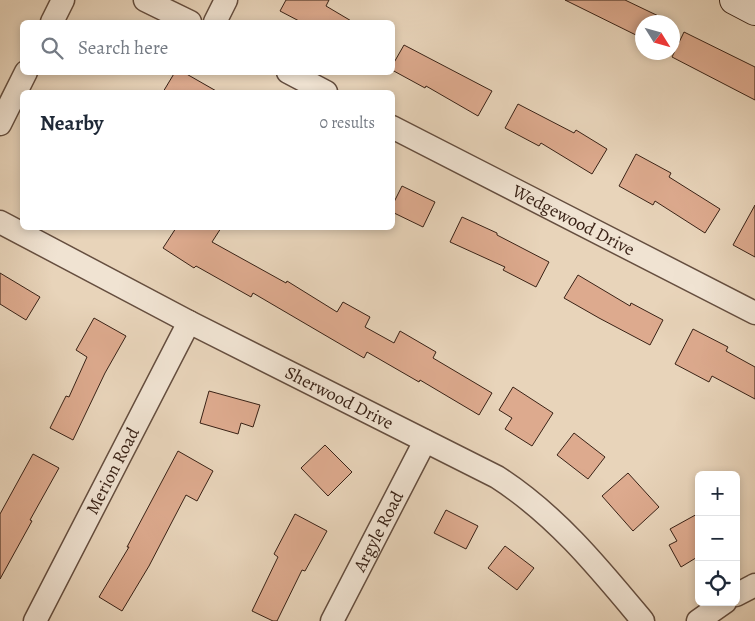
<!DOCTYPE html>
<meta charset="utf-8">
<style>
:root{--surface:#fff;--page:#f6f6f7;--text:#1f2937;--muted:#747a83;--line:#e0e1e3}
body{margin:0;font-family:Alegreya,serif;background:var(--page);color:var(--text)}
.controls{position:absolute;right:15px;bottom:15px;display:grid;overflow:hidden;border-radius:8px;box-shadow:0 2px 8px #0003}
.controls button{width:45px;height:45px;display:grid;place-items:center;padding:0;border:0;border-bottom:1px solid var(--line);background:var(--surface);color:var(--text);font:25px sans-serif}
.compass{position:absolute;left:635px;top:15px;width:45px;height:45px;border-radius:50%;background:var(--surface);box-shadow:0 2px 8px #0003;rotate:127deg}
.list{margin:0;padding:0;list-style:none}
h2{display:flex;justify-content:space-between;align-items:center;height:65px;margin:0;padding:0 20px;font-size:21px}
h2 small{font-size:16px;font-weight:400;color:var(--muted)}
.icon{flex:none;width:28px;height:28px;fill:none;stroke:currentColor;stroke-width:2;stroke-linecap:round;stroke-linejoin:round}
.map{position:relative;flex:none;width:755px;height:621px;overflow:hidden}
.search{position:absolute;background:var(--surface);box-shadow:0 2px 8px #0003;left:20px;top:20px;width:375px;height:55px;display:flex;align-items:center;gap:12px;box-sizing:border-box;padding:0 18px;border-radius:8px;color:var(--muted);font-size:19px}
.panel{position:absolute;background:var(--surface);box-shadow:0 2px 8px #0003;left:20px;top:90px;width:375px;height:140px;border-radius:8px}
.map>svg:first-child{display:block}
.building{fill:#ddaa8e;stroke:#392216}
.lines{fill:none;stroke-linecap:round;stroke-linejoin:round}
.street-casing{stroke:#654e3f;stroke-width:25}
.secondary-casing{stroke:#392216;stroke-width:30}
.street{stroke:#f0e3d2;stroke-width:22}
.secondary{stroke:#f0e3d2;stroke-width:28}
.labels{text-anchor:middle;stroke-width:4;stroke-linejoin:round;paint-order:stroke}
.street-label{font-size:18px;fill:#392216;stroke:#f0e3d2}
</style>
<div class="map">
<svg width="755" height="621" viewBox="0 0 755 621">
<rect width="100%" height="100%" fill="#e8d4ba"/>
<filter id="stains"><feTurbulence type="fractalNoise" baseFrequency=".004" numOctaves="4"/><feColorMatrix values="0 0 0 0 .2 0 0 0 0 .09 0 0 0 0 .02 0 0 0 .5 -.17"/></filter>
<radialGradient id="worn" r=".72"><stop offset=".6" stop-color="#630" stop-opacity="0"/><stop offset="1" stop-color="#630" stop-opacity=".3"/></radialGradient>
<g class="building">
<polygon points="286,0 329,0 326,6 353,22 301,22 280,11"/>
<polygon points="565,0 625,0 671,22 642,22 642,38"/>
<polygon points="684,32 755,67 755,100 672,57"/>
<polygon points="404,45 492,91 478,116 426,86 425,88 392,70 392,66"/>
<polygon points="175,72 183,72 218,92 163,92"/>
<polygon points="518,104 574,133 576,130 607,149 592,174 541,143 539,146 505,128"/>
<polygon points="636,154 671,173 669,177 720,209 705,233 655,201 653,205 619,186"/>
<polygon points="402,186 435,202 423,227 392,212 392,206"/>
<polygon points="755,205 755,257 733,245"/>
<polygon points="462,217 497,233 497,235 549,262 536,287 503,270 505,267 450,242"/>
<polygon points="176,228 221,228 212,242 286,283 287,281 337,312 343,302 370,317 365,327 394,343 400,331 436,352 433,358 492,393 479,415 420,380 419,382 367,352 364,358 253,293 251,297 196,266 194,268 163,248"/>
<polygon points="0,273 40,297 26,320 0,304"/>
<polygon points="578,275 630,306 631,303 663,320 650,345 599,318 564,298"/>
<polygon points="94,318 126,336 105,373 73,440 50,428 66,396 69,397 87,357 76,350"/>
<polygon points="693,329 728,347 726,351 755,367 755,399 712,376 709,382 675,364"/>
<polygon points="513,387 553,413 532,446 505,429 512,418 499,410"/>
<polygon points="209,391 260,405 253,427 241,423 238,434 200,423"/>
<polygon points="574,433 605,457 588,479 557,455"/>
<polygon points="325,445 352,472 328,496 301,468"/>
<polygon points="178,451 213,471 197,501 186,495 149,566 122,611 99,597 129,547 127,547"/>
<polygon points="33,454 59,468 30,520 32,521 0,579 0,514"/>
<polygon points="628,473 659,507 633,531 602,496"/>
<polygon points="446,510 478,526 466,549 434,533"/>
<polygon points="699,513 699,556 681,567 669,545 677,541 670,529"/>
<polygon points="295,514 327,531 305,571 302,570 277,621 273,621 252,611 278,557 274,554"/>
<polygon points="505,546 534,568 517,590 488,568"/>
</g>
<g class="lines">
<g class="street-casing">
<g id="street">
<polyline points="145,0 190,22"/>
<polyline points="52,22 63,0"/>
<polyline points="215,22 226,0"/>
<polyline points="288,72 326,92"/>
<polyline points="0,124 26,72"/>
<path id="s1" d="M392 127 755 313"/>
<path id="s2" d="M0 222 189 322 497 477C556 515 599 568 643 621"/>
<polyline points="736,595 755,585"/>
<path id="s3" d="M35 621 189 322"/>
<path id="s4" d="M332 621 425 441"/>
<polyline points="698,621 725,602"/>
</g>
</g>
<g class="secondary-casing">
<polyline id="secondary" points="734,0 755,11"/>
</g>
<use href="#street" class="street"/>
<use href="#secondary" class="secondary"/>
</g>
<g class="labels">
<g class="street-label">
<text dy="6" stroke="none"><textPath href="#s1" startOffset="204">Wedgewood Drive</textPath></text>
<text dy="6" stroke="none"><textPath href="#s2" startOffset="382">Sherwood Drive</textPath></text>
<text dy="6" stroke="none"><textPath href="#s3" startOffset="169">Merion Road</textPath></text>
<text dy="6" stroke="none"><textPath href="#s4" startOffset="101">Argyle Road</textPath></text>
</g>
</g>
<rect width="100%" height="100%" filter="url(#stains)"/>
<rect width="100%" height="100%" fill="url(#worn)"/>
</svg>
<div class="controls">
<button>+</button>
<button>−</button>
<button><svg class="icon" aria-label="locate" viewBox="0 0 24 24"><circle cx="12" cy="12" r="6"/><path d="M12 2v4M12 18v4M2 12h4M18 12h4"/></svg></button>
</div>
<svg class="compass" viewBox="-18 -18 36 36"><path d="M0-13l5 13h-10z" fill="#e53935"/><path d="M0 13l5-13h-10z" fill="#747a83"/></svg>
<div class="search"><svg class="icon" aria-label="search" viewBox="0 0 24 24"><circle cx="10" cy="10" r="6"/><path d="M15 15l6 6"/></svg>Search here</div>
<section class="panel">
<h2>Nearby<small>0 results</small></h2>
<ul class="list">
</ul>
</section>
</div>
